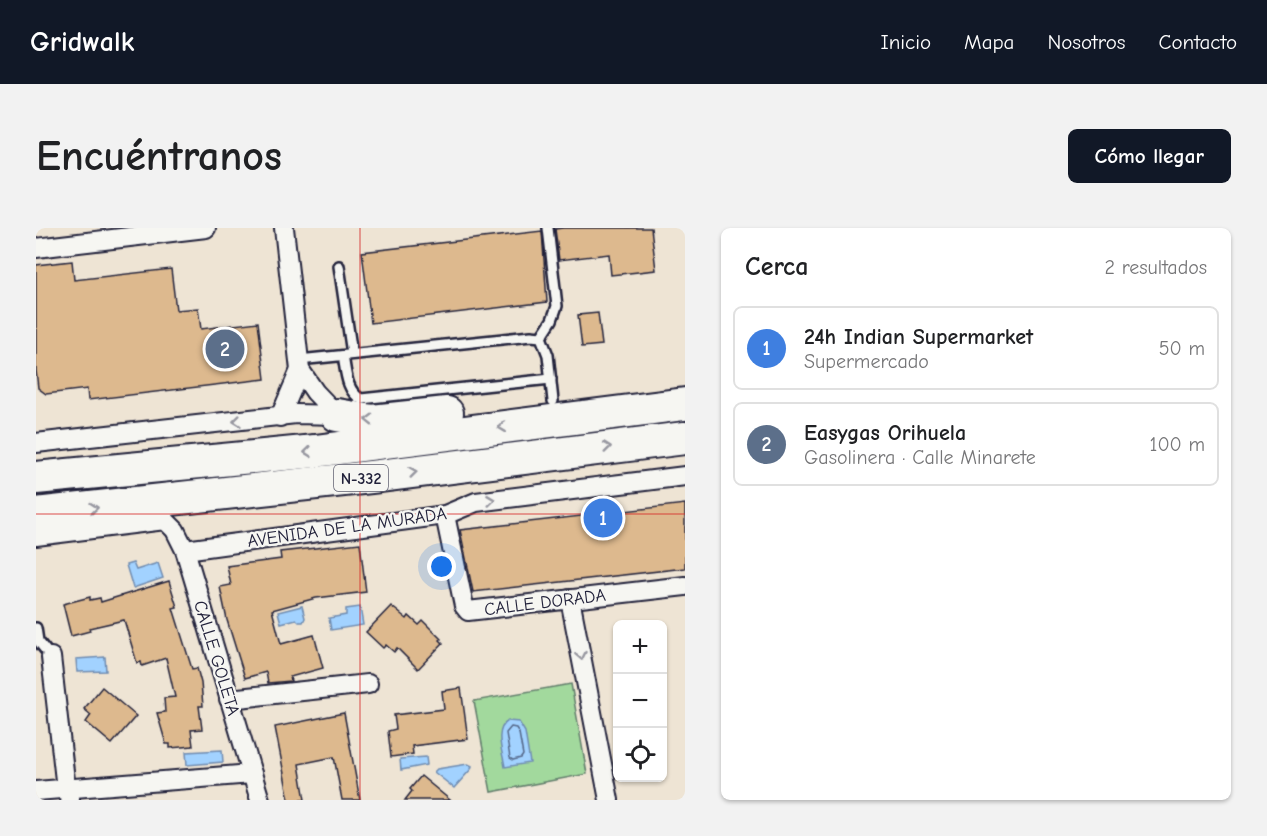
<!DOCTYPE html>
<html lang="es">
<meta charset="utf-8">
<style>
:root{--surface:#fff;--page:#f2f2f2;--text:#202124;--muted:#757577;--line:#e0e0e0;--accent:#111827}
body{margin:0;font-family:"Comic Neue",sans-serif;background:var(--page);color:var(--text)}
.controls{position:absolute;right:18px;bottom:18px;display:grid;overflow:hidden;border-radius:9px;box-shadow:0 2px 4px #0004}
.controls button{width:54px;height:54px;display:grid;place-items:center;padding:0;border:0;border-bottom:2px solid var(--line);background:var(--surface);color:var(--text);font:30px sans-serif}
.you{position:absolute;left:406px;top:339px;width:21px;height:21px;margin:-15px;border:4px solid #fff;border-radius:50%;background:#1a73e8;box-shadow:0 0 0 9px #1a73e833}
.badge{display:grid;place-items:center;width:39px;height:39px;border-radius:50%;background:var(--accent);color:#fff;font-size:20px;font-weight:700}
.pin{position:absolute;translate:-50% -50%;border:3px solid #fff;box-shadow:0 2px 6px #0006}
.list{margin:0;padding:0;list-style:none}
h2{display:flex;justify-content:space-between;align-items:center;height:78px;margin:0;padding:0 24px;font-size:26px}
h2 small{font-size:20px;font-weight:400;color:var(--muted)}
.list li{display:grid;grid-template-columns:39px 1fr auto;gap:18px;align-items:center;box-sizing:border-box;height:84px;margin:0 12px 12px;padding:0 12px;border:2px solid var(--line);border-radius:9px}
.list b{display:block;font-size:22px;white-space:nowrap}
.list p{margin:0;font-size:20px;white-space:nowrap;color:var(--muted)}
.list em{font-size:20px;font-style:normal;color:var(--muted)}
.icon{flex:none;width:33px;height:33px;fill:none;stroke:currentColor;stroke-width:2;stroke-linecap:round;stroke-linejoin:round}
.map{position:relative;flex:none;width:649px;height:572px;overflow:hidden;border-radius:9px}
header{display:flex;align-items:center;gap:36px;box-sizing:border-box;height:84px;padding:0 30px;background:var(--accent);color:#fff}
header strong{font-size:28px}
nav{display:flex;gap:33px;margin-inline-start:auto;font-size:21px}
.intro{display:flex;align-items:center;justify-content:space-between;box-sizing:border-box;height:144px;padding:0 36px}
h1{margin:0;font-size:42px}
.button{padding:15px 27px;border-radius:9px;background:var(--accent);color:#fff;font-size:21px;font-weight:700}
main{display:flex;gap:36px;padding:0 36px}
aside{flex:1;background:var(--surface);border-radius:9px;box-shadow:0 2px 4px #0004}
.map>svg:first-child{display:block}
.green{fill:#a2d99d;stroke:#627e6c;stroke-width:1.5}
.water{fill:#a2d2ff;stroke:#6f8cb1;stroke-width:1.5}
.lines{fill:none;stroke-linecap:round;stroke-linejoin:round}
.shore{stroke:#556889;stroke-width:1.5}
.building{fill:#ddb98e;stroke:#22223b;stroke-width:1.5}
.service-casing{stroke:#22223b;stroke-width:14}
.minor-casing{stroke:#22223b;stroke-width:22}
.trunk-casing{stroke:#22223b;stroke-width:36}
.service{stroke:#f6f6f2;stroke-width:9}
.minor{stroke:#f6f6f2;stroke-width:18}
.trunk{stroke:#f6f6f2;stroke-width:32}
.oneway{stroke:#9797a0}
.grid{fill:none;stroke:#d62828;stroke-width:1.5;stroke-opacity:0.55}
.labels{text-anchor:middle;stroke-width:4.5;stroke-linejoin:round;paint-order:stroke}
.shield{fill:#f6f6f2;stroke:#626272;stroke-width:1.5}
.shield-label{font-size:16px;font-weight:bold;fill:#22223b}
.street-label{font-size:18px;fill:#22223b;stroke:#f6f6f2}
</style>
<header>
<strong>Gridwalk</strong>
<nav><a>Inicio</a><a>Mapa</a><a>Nosotros</a><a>Contacto</a></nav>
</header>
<div class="intro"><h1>Encuéntranos</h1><a class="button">Cómo llegar</a></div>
<main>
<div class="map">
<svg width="649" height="572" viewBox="0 0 649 572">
<rect width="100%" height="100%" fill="#eee4d4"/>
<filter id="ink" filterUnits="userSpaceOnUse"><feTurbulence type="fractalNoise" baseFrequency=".0167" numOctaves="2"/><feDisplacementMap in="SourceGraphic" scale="12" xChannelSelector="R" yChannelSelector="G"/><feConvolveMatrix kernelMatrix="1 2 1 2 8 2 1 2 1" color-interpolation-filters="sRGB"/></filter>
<g filter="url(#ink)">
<polygon class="green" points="535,456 551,546 455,564 438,473"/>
<g class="water">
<polygon points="97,335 100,342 122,335 127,350 97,360 90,337"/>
<polygon points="266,378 269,390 267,394 263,394 260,391 245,395 242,384"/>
<polygon points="324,379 327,397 295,402 293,390 310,387 310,381"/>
<polygon points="69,429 70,443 41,444 40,431"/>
<path d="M472 493 483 494 489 504 494 535 469 539C467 525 457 502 472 493Z"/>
<polygon points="186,522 187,534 151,537 150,524"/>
<polygon points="390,529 391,537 365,542 364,531"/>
<polygon points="432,536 436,538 435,541 418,560 398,544 401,541"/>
</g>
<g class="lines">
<polygon class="shore" points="475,499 480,500 483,505 487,527 485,530 477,532 474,530 470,505"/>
</g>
<g class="building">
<polygon points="527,0 615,0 620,42 575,47 573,26 523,32 519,1"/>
<polygon points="506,3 511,74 335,95 326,24"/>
<polygon points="36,33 38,52 135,41 140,82 162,80 165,101 222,94 229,151 52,172 51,161 10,166 2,160 0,142 0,37"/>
<polygon points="562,85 566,117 546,119 542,87"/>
<polygon points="649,276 649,340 437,364 424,302"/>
<polygon points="324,315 330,364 280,370 236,382 245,416 278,407 287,440 254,449 255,453 232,455 230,444 209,450 191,392 184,359 195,357 191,338 245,331 244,324"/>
<polygon points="133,353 141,379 137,380 156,441 161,440 165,455 167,478 163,478 166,501 155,502 157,518 134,520 134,516 130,516 121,485 129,484 128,470 139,469 130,430 106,438 105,434 101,435 88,392 53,400 54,403 35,408 27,376 54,369 54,372 64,370 65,374"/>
<polygon points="355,378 371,391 373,388 383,397 387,393 405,411 404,412 407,415 382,441 361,420 358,424 350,417 347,420 330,404"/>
<polygon points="66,459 100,488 76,516 50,494 55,487 48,481"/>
<polygon points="425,460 432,511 376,518 377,526 355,529 352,503 360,501 358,487 408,481 406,463"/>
<polygon points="308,485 324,572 306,572 298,529 263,536 269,572 253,572 239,499"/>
<polygon points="385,548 414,572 369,572 376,563 374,561"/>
</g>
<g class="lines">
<g class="service-casing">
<g id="service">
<polyline points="303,38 316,126"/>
<polyline points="505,109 516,92 521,78 512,0"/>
<path d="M307 128C310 143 310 163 325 171L515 151"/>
<polyline points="263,132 495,108 505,109 512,127 517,173"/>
<polyline points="0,400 2,413 15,429"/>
</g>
</g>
<g class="minor-casing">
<g id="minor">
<polyline points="248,0 264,142 279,164 301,187"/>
<polyline points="0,20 170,0"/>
<polyline points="244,189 264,142"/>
<polyline points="0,215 260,186 301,187"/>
<polyline points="409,287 428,378 432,383 649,358"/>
<polyline points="0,308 129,292 139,302 149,322 224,572"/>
<polyline points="149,322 409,287 440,274 649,248"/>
<polyline points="534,371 573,572"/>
<polyline points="15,429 30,561 34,570"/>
<polyline points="193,471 332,456"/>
<polyline points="0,563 216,546"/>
</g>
</g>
<g class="trunk-casing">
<g id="trunk">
<polyline points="301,187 336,193 411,185"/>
<polyline points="0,250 279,223 649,176"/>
<polyline points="0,286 335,249 649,210"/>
</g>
</g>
<use href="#service" class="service"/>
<use href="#minor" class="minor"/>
<use href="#trunk" class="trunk"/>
</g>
<defs><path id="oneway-chevron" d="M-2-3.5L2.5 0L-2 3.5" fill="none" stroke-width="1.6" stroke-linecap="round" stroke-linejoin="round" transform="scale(1.5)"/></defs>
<g class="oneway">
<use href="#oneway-chevron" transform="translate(333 192) rotate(-179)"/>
<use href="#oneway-chevron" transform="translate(201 193) rotate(174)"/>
<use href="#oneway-chevron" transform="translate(466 199) rotate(173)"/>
<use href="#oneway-chevron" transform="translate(571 219) rotate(-7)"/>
<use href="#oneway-chevron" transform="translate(272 224) rotate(174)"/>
<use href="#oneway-chevron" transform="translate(377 244) rotate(-7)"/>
<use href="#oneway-chevron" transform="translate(455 272) rotate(-7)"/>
<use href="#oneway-chevron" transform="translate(58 280) rotate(-6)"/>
<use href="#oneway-chevron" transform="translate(545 428) rotate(79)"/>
</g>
</g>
<path class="grid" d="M324 0V572M0 286H649"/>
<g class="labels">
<rect class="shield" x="298" y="237" width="54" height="26" rx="4.5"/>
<g class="shield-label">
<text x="325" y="256">N-332</text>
</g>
<g class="street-label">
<text transform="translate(311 299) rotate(-8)" y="6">AVENIDA DE LA MURADA</text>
<text transform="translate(509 374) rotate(-7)" y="6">CALLE DORADA</text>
<text transform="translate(181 430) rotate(73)" y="6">CALLE GOLETA</text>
</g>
</g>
</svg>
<div class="controls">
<button>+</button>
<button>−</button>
<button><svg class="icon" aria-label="locate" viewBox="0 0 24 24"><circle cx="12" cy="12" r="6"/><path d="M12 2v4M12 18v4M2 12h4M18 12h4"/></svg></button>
</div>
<div class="you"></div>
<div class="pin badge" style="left:567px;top:290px;background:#3f7fe0">1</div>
<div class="pin badge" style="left:189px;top:121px;background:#5c6f8a">2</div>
</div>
<aside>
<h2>Cerca<small>2 resultados</small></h2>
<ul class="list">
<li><span class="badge" style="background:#3f7fe0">1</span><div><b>24h Indian Supermarket</b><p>Supermercado</p></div><em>50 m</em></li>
<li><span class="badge" style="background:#5c6f8a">2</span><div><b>Easygas Orihuela</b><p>Gasolinera · Calle Minarete</p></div><em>100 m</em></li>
</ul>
</aside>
</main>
